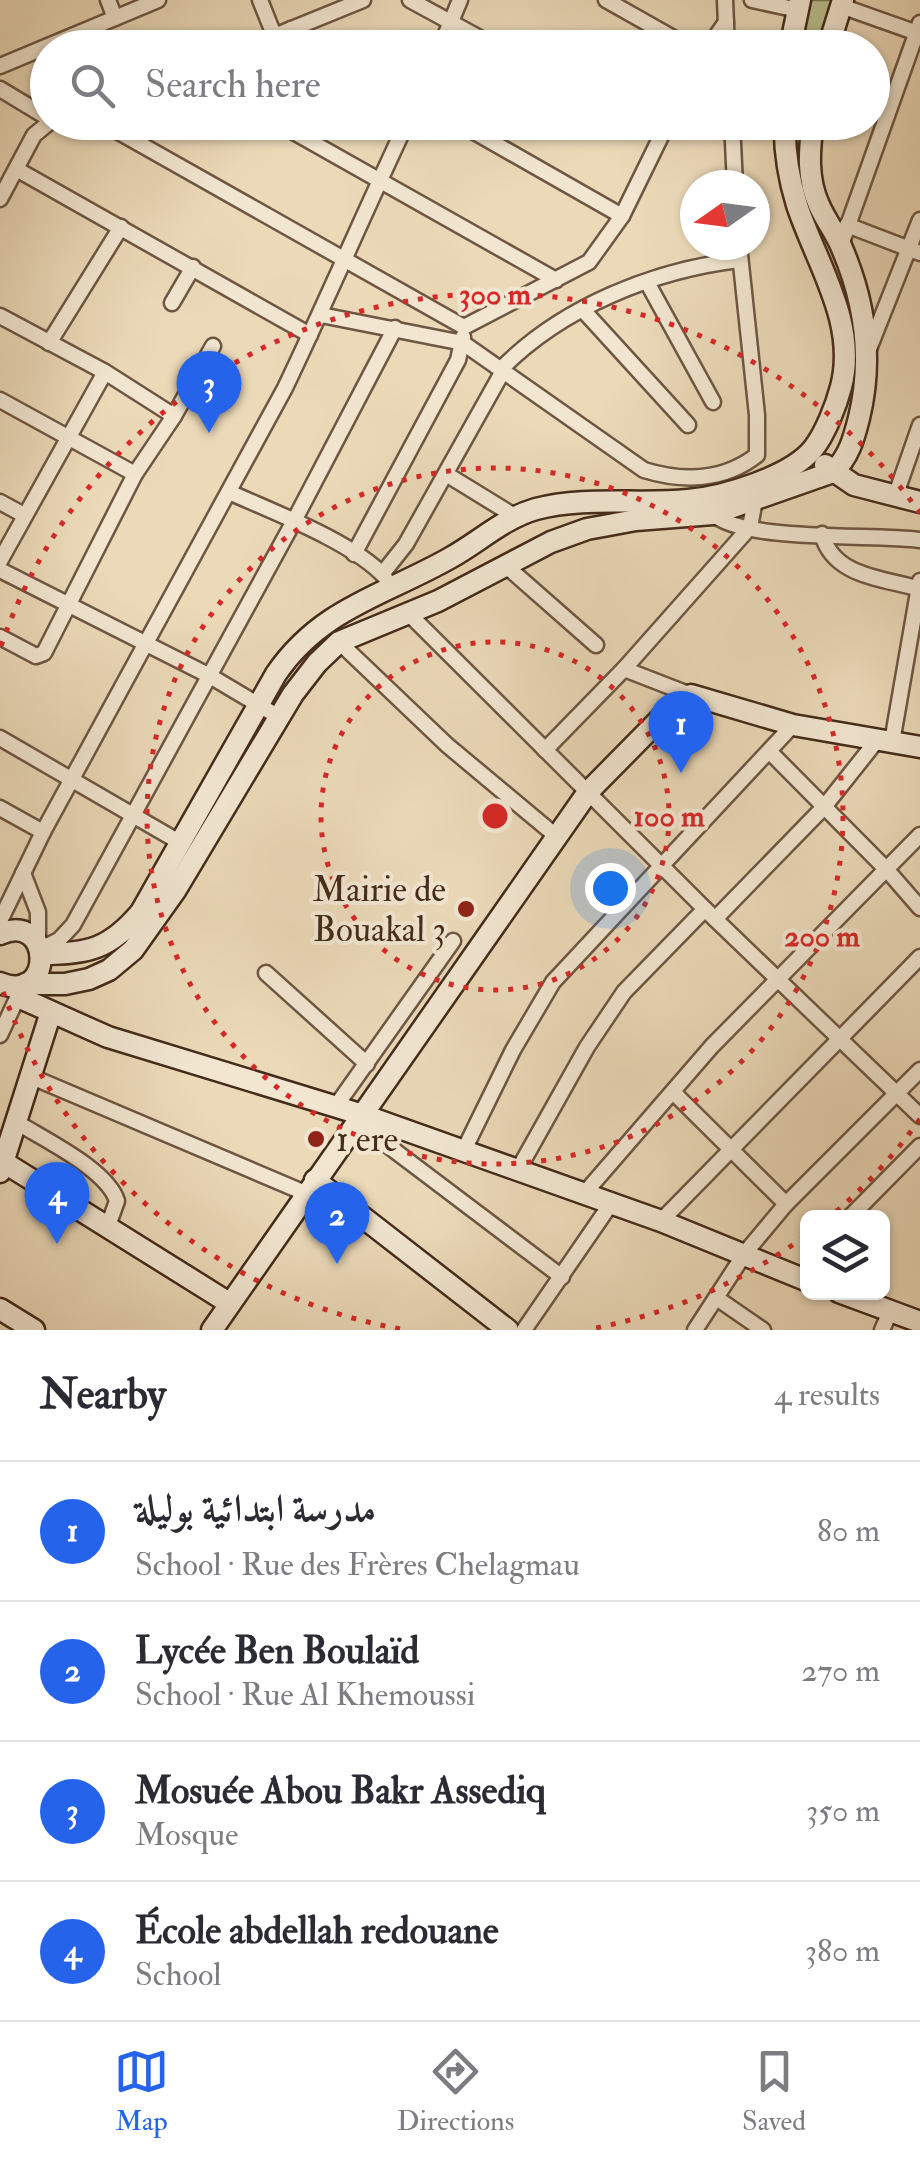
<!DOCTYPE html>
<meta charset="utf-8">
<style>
:root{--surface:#fff;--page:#f2f2f3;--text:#2b2b33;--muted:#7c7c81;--line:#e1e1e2;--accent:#2563eb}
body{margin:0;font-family:"IM FELL Double Pica",Amiri,serif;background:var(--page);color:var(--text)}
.controls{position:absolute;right:30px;bottom:30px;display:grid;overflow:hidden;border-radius:15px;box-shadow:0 2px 8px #0004}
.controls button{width:90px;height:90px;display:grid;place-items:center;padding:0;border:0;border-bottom:2px solid var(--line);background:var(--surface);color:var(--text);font:50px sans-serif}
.compass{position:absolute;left:680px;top:170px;width:90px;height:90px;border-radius:50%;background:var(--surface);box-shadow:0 2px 8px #0004;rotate:256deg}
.you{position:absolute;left:610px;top:888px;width:35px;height:35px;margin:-25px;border:8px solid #fff;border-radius:50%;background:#1a73e8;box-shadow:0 0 0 15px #1a73e833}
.badge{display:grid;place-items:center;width:65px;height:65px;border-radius:50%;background:var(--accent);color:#fff;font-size:32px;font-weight:700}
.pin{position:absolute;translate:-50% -82px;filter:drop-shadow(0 2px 5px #0008)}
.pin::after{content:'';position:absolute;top:52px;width:35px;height:30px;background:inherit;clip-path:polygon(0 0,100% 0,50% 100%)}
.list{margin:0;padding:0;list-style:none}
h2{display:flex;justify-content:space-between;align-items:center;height:130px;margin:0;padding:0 40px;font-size:42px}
h2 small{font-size:32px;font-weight:400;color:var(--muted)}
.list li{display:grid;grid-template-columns:65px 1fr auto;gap:30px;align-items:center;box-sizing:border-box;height:140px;padding:0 40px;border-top:2px solid var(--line)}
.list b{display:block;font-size:38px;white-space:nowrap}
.list p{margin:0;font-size:32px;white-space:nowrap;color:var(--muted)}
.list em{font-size:32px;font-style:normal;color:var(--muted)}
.icon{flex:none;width:55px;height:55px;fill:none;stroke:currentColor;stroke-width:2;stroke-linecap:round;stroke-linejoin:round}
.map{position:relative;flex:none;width:920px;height:1330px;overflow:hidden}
.search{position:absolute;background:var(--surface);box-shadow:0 2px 8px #0004;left:30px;right:30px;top:30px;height:110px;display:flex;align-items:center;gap:25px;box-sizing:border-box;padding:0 35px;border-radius:55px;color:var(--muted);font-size:38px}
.sheet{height:690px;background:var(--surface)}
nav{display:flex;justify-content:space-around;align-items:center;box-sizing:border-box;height:140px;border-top:2px solid var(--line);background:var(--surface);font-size:28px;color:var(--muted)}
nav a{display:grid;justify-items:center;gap:5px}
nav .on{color:var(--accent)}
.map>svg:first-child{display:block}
.grass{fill:url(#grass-tufts);stroke:#7e7554;stroke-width:2.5}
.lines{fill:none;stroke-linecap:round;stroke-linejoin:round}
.street-casing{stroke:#6e5642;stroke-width:19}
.secondary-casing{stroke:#442b1a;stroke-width:25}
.street{stroke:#f2e6d1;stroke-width:14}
.secondary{stroke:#f2e6d1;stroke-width:20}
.ring{fill:none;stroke:#d62828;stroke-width:5;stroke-dasharray:5 10}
.poi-dot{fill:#8f2418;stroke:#f2e6d1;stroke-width:4}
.labels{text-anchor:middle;stroke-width:8;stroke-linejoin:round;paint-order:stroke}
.poi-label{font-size:35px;fill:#442b1a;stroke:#f2e6d1;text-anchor:end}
.centre{fill:#d62828;stroke:#f2e6d1;stroke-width:5}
.ring-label{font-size:30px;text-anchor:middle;font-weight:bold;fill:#d62828;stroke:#f2e6d1;stroke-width:8;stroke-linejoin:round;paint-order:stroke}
</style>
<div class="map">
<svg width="920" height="1330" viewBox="0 0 920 1330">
<defs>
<pattern id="grass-tufts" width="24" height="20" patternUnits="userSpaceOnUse" patternTransform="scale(2.5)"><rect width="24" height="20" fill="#b9bf8e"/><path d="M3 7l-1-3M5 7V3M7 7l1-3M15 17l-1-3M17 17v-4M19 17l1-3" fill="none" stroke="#989b73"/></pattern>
</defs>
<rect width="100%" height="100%" fill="#ebd9b8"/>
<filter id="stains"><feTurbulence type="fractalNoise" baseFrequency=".002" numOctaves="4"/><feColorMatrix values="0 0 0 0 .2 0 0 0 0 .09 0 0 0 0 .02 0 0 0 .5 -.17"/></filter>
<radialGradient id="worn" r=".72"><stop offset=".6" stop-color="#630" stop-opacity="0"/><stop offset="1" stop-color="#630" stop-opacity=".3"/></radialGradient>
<polygon class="grass" points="802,0 832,0 817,47 791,48"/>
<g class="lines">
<g class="street-casing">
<g id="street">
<polyline points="108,0 115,18"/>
<polyline points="260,0 274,35"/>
<polyline points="410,0 498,48"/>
<polyline points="606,0 691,48"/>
<polyline points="725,0 727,48"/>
<polyline points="752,0 798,10"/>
<polyline points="841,6 920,34"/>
<polyline points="291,29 324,48"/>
<polyline points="245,48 363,0"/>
<polyline points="440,48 460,0"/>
<polyline points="708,48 726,22"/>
<polyline points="0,66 158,0"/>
<polyline points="0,89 48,118"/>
<polyline points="101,122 464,327"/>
<polyline points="276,122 556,280"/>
<polyline points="457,122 622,216"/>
<polyline points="640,122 662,134"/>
<polyline points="732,122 735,185"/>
<polyline points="18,170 310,335"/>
<polyline points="0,199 34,135 50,122"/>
<polyline points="847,225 920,253"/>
<polyline points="841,245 920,23"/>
<polyline points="647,282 713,402"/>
<polyline points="172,303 193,267"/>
<polyline points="583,310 688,425"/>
<path d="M321 315 463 343 644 470C683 482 724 481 757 455V415L739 245"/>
<polyline points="0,316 105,372 174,416"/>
<polyline points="464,327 589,262 622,216 668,122"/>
<polyline points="49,343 121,227"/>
<polyline points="869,349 920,220"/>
<path d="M501 369C562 307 654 270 739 260"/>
<polyline points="0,400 135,474"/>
<polyline points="446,474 516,517"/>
<path d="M229 492C273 512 353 542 385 577"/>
<polyline points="895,497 920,425"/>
<polyline points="0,502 24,515"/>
<path d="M713 514C743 542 874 534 920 540"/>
<path d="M822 534C833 577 883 578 920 589"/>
<polyline points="354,554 458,360 463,337"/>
<polyline points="0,561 105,372"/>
<polyline points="505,565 596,645"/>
<polyline points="0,570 210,676 279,717"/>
<polyline points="383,573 406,544 503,371"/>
<polyline points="409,614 715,919 920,1116"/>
<polyline points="0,637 36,656 44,653 135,474 174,416 213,346"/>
<polyline points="339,642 447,745 556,836"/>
<polyline points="624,669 691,695"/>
<polyline points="0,738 181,843"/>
<polyline points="892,742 920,581"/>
<polyline points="545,750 624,669 750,527 755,500"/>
<polyline points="770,752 887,870 920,908"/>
<polyline points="0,808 43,832"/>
<polyline points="23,873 38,912 38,943"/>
<polyline points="715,919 824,807 878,739"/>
<path d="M0 921 43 832 285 388C327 300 365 211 407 122"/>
<polyline points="40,949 59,940 73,925 294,521 395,328"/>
<polyline points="266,973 367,1064"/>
<polyline points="0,1035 19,994"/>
<polyline points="32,1077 305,1193"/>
<polyline points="673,1092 786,1204"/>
<polyline points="336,1106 453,941"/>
<path d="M18 1123C45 1140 108 1170 117 1201L108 1226"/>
<polyline points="358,1123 562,1277"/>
<polyline points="464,1150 513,1050 553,982 793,725"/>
<polyline points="518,1170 587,1047 624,992 705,909"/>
<polyline points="583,1195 712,1046 920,835"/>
<polyline points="849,1218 920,1146"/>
<polyline points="661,1221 920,957"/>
<polyline points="718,1299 763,1330"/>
<polyline points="524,1330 610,1205"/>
<polyline points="695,1330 745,1253 786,1204 920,1070"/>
<polyline points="882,1330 890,1312"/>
</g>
</g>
<g class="secondary-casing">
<g id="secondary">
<polyline points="790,48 800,0"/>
<polyline points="828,48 843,0"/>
<polyline points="825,465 854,485 920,502"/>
<path d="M0 934C53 911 55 1005 0 983"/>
<path d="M42 954C88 954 110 949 141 912L276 674C321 608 385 595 450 558 479 542 504 518 536 509 585 496 638 505 688 500 723 497 790 477 813 449 825 434 836 406 841 387 858 323 816 263 797 205 789 179 784 150 785 122"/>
<path d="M25 984H65L89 979 109 970 133 950 175 891 293 694 317 663 339 642 438 601 551 542 587 529 636 520 713 514 833 472C849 457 854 438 859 418 873 360 865 301 841 246 835 232 825 219 819 205 807 179 809 151 813 122"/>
<polyline points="15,987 25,1000 108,1037 363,1115 661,1221 808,1281"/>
<polyline points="5,1163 229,1303"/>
<polyline points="0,1172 51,1012"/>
<polyline points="315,1180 508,1330"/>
<polyline points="839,1292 920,1322"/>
<polyline points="0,1309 34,1330"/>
<polyline points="212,1330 588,792 661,718 691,695 793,725 920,747"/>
</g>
</g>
<use href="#street" class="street"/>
<use href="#secondary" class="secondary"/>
</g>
<g class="ring">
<circle cx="495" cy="816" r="174"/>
<circle cx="495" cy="816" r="348"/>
<path d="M920 1119A522 522 0 0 1 831 1216M805 1236A522 522 0 0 1 590 1329M400 1329A522 522 0 0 1 1 986M1 646A522 522 0 0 1 920 513"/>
</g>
<g class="poi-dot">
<circle cx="466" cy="909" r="10"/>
<circle cx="316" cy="1139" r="10"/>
</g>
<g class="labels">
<g class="poi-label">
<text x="446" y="901">Mairie de<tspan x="446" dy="40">Bouakal 3</tspan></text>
<text x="336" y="1151" text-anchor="start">1 ere</text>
</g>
</g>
<circle cx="495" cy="816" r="15" class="centre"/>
<g class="ring-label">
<text x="495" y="304">300 m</text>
<text x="669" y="826">100 m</text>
<text x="822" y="946">200 m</text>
</g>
<rect width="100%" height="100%" filter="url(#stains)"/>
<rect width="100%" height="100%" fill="url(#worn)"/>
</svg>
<div class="controls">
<button><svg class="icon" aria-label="layers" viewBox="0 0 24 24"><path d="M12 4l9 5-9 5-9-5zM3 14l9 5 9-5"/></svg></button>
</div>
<svg class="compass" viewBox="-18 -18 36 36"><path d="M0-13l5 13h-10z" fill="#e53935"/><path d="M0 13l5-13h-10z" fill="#7c7c81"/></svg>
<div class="you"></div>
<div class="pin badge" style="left:681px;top:773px">1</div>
<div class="pin badge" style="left:337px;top:1264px">2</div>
<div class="pin badge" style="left:209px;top:433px">3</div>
<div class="pin badge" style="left:57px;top:1244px">4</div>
<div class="search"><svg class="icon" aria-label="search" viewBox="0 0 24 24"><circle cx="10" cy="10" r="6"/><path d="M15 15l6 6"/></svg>Search here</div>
</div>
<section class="sheet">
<h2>Nearby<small>4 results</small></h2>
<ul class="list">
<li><span class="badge">1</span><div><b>مدرسة ابتدائية بوليلة</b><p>School · Rue des Frères Chelagmau</p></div><em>80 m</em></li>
<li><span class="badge">2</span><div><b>Lycée Ben Boulaïd</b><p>School · Rue Al Khemoussi</p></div><em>270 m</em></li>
<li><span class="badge">3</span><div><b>Mosuée Abou Bakr Assediq</b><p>Mosque</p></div><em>350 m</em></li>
<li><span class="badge">4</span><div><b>École abdellah redouane</b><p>School</p></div><em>380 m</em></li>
</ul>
</section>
<nav>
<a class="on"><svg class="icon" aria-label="map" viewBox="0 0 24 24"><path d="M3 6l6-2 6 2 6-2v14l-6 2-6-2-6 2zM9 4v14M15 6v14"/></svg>Map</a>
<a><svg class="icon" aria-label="directions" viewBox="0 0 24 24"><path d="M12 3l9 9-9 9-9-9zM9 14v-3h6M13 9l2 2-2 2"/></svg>Directions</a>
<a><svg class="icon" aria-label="saved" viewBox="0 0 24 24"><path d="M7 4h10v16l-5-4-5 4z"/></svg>Saved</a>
</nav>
